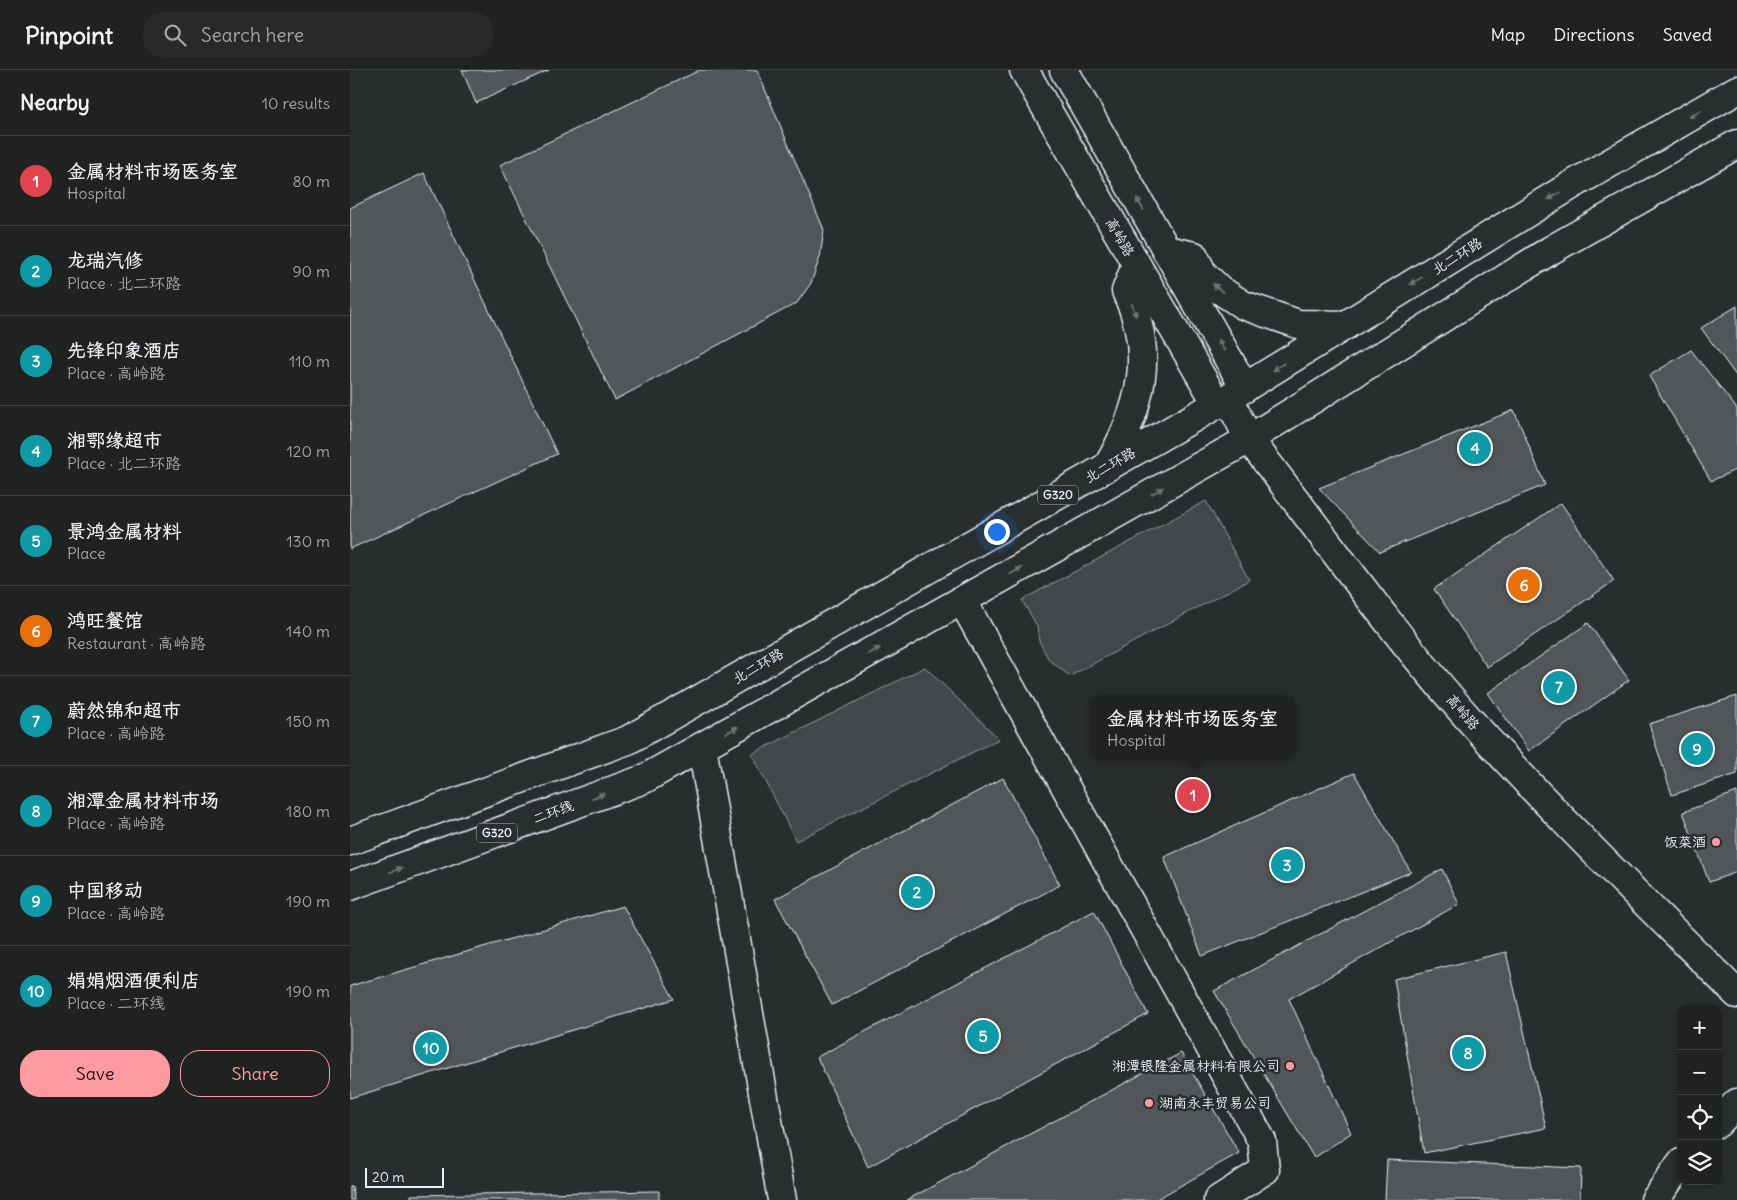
<!DOCTYPE html>
<meta charset="utf-8">
<style>
:root{--surface:#202222;--page:#282a2a;--text:#f1f3f6;--muted:#a2a4a5;--line:#3d3f40;--accent:#ff9aa2}
body{margin:0;font-family:Delius,"LXGW WenKai TC",sans-serif;background:var(--page);color:var(--text)}
.controls{position:absolute;right:15px;bottom:15px;display:grid;overflow:hidden;border-radius:10px;box-shadow:0 2px 8px #0003}
.controls button{width:45px;height:45px;display:grid;place-items:center;padding:0;border:0;border-bottom:1px solid var(--line);background:var(--surface);color:var(--text);font:25px sans-serif}
.scale{position:absolute;left:15px;bottom:12px;width:79px;box-sizing:border-box;padding-left:5px;border:2px solid #e8f1f8;border-top:0;font-size:14px;line-height:18px;white-space:nowrap;color:#e8f1f8;-webkit-text-stroke:4px #2a2d2e;paint-order:stroke}
.you{position:absolute;left:646px;top:461px;width:18px;height:18px;margin:-12px;border:4px solid #fff;border-radius:50%;background:#1a73e8;box-shadow:0 0 0 8px #1a73e833}
.badge{display:grid;place-items:center;width:32px;height:32px;border-radius:50%;background:var(--accent);color:#fff;font-size:16px;font-weight:700}
.pin{position:absolute;translate:-50% -50%;border:2px solid #fff;box-shadow:0 1px 5px #0006}
.popup{position:absolute;left:740px;top:625px;width:205px;height:65px;box-sizing:border-box;display:grid;place-content:center;border-radius:10px;background:var(--surface);filter:drop-shadow(0 1px 4px #0005);font-size:16px;white-space:nowrap;color:var(--muted)}
.popup b{font-size:19px;color:var(--text)}
.popup::after{content:'';position:absolute;left:50%;top:100%;margin-left:-10px;border:10px solid transparent;border-top-color:var(--surface)}
.list{margin:0;padding:0;list-style:none}
h2{display:flex;justify-content:space-between;align-items:center;height:65px;margin:0;padding:0 20px;font-size:21px}
h2 small{font-size:16px;font-weight:400;color:var(--muted)}
.list li{display:grid;grid-template-columns:32px 1fr auto;gap:15px;align-items:center;box-sizing:border-box;height:90px;padding:0 20px;border-top:1px solid var(--line)}
.list b{display:block;font-size:19px;white-space:nowrap}
.list p{margin:0;font-size:16px;white-space:nowrap;color:var(--muted)}
.list em{font-size:16px;font-style:normal;color:var(--muted)}
.actions{display:flex;gap:10px;padding:15px 20px}
.actions a{flex:1;padding:11px 0;border:1px solid var(--accent);border-radius:20px;text-align:center;font-size:18px;color:var(--accent)}
.actions .main{background:var(--accent);color:#111}
.icon{flex:none;width:28px;height:28px;fill:none;stroke:currentColor;stroke-width:2;stroke-linecap:round;stroke-linejoin:round}
.map{position:relative;flex:none;width:1387px;height:1130px;overflow:hidden}
header{display:flex;align-items:center;gap:30px;box-sizing:border-box;height:70px;padding:0 25px;background:var(--surface);border-bottom:1px solid var(--line)}
header strong{font-size:24px}
nav{display:flex;gap:28px;margin-inline-start:auto;font-size:18px}
.search{width:350px;height:45px;background:var(--page);display:flex;align-items:center;gap:12px;box-sizing:border-box;padding:0 18px;border-radius:20px;color:var(--muted);font-size:19px}
main{display:flex}
aside{flex:1;background:var(--surface)}
.map>svg:first-child{display:block}
.green{fill:#424648;stroke:#959ca0}
.building{fill:#535759;stroke:#e8f1f8}
.lines{fill:none;stroke-linecap:round;stroke-linejoin:round}
.street-casing{stroke:#e8f1f8;stroke-width:31}
.primary-casing{stroke:#e8f1f8;stroke-width:31}
.highway-casing{stroke:#e8f1f8;stroke-width:31}
.street{stroke:#2a2d2e;stroke-width:28}
.primary{stroke:#2a2d2e;stroke-width:28}
.highway{stroke:#2a2d2e;stroke-width:28}
.oneway{fill:#6c7275}
.poi-dot{fill:#ff9aa2;stroke:#2a2d2e;stroke-width:2}
.labels{text-anchor:middle;stroke-width:5;stroke-linejoin:round;paint-order:stroke}
.shield{fill:#2a2d2e;stroke:#afb6bb;stroke-width:1}
.shield-label{font-size:12px;font-weight:bold;fill:#e8f1f8}
.street-label{font-size:14px;fill:#e8f1f8;stroke:#2a2d2e}
.poi-label{font-size:14px;fill:#e8f1f8;stroke:#2a2d2e;text-anchor:end}
</style>
<header>
<strong>Pinpoint</strong>
<div class="search"><svg class="icon" aria-label="search" viewBox="0 0 24 24"><circle cx="10" cy="10" r="6"/><path d="M15 15l6 6"/></svg>Search here</div>
<nav><a>Map</a><a>Directions</a><a>Saved</a></nav>
</header>
<main>
<aside>
<h2>Nearby<small>10 results</small></h2>
<ul class="list">
<li><span class="badge" style="background:#e0444e">1</span><div><b>金属材料市场医务室</b><p>Hospital</p></div><em>80 m</em></li>
<li><span class="badge" style="background:#0f9aa8">2</span><div><b>龙瑞汽修</b><p>Place · 北二环路</p></div><em>90 m</em></li>
<li><span class="badge" style="background:#0f9aa8">3</span><div><b>先锋印象酒店</b><p>Place · 高岭路</p></div><em>110 m</em></li>
<li><span class="badge" style="background:#0f9aa8">4</span><div><b>湘鄂缘超市</b><p>Place · 北二环路</p></div><em>120 m</em></li>
<li><span class="badge" style="background:#0f9aa8">5</span><div><b>景鸿金属材料</b><p>Place</p></div><em>130 m</em></li>
<li><span class="badge" style="background:#e8710a">6</span><div><b>鸿旺餐馆</b><p>Restaurant · 高岭路</p></div><em>140 m</em></li>
<li><span class="badge" style="background:#0f9aa8">7</span><div><b>蔚然锦和超市</b><p>Place · 高岭路</p></div><em>150 m</em></li>
<li><span class="badge" style="background:#0f9aa8">8</span><div><b>湘潭金属材料市场</b><p>Place · 高岭路</p></div><em>180 m</em></li>
<li><span class="badge" style="background:#0f9aa8">9</span><div><b>中国移动</b><p>Place · 高岭路</p></div><em>190 m</em></li>
<li><span class="badge" style="background:#0f9aa8">10</span><div><b>娟娟烟酒便利店</b><p>Place · 二环线</p></div><em>190 m</em></li>
</ul>
<div class="actions"><a class="main">Save</a><a>Share</a></div>
</aside>
<div class="map">
<svg width="1387" height="1130" viewBox="0 0 1387 1130">
<rect width="100%" height="100%" fill="#2a2d2e"/>
<filter id="ink" filterUnits="userSpaceOnUse"><feTurbulence type="fractalNoise" baseFrequency=".02" numOctaves="2"/><feDisplacementMap in="SourceGraphic" scale="10" xChannelSelector="R" yChannelSelector="G"/><feConvolveMatrix kernelMatrix="1 2 1 2 8 2 1 2 1" color-interpolation-filters="sRGB"/></filter>
<g filter="url(#ink)">
<g class="green">
<polygon points="856,431 899,510 720,606 699,590 689,571 687,556 672,530"/>
<polygon points="575,597 649,669 446,771 402,684"/>
</g>
<g class="building">
<polygon points="112,0 199,0 126,33"/>
<polygon points="350,0 407,0 474,160 470,187 461,213 447,233 265,330 150,95"/>
<polygon points="74,103 207,384 0,479 0,138"/>
<polygon points="1387,236 1387,307 1351,258"/>
<polygon points="1341,280 1387,339 1387,399 1361,411 1299,306"/>
<polygon points="1164,340 1195,415 1030,482 969,418"/>
<polygon points="1211,433 1264,511 1137,597 1084,519"/>
<polygon points="1238,553 1279,610 1179,681 1138,623"/>
<polygon points="1387,626 1387,704 1322,725 1299,654"/>
<polygon points="1004,703 1061,802 852,886 814,787"/>
<polygon points="653,708 710,815 482,935 425,829"/>
<polygon points="1387,722 1387,802 1359,812 1333,742"/>
<polygon points="1092,799 1109,834 939,929 1001,1063 964,1088 864,921"/>
<polygon points="273,836 324,929 0,1028 0,916"/>
<polygon points="744,841 798,944 518,1097 467,987"/>
<polygon points="1156,882 1196,1058 1074,1083 1044,909"/>
<polygon points="831,983 889,1083 805,1130 557,1130"/>
<polygon points="1037,1090 1231,1098 1230,1130 1035,1130"/>
<polygon points="0,1116 2,1116 4,1130 0,1130"/>
<polygon points="309,1121 309,1130 61,1130 61,1125"/>
</g>
<g class="lines">
<g class="street-casing">
<g id="street">
<path d="M878 328 899 369C971 462 1040 560 1118 648 1204 744 1296 833 1387 924"/>
<polyline points="613,532 912,1071 915,1100 868,1130"/>
<polyline points="352,677 432,1130"/>
<polyline points="1368,1053 1387,1033"/>
<polyline points="1305,1130 1331,1093"/>
</g>
</g>
<g class="primary-casing">
<g id="primary">
<polyline points="674,0 867,334"/>
<polyline points="714,0 895,318"/>
<polyline points="816,180 844,186 853,204 870,220 893,235 948,254 996,255"/>
<path d="M758 396C791 338 806 284 776 221L786 195"/>
</g>
</g>
<g class="highway-casing">
<g id="highway">
<polyline points="0,771 278,670 878,328 1220,116 1387,20"/>
<polyline points="0,816 294,709 899,369 1201,180 1387,74"/>
</g>
</g>
<use href="#street" class="street"/>
<use href="#primary" class="primary"/>
<use href="#highway" class="highway"/>
</g>
<defs><path id="oneway-solid" d="M-6-.8H1V-3.2L6.5 0L1 3.2V.8H-6Z" transform="scale(1.25)"/></defs>
<g class="oneway">
<use href="#oneway-solid" transform="translate(1345 44) rotate(150)"/>
<use href="#oneway-solid" transform="translate(1204 126) rotate(148)"/>
<use href="#oneway-solid" transform="translate(790 134) rotate(-120)"/>
<use href="#oneway-solid" transform="translate(1066 211) rotate(148)"/>
<use href="#oneway-solid" transform="translate(868 218) rotate(-140)"/>
<use href="#oneway-solid" transform="translate(784 240) rotate(69)"/>
<use href="#oneway-solid" transform="translate(871 275) rotate(-120)"/>
<use href="#oneway-solid" transform="translate(928 297) rotate(148)"/>
<use href="#oneway-solid" transform="translate(807 421) rotate(-30)"/>
<use href="#oneway-solid" transform="translate(666 501) rotate(-30)"/>
<use href="#oneway-solid" transform="translate(524 581) rotate(-29)"/>
<use href="#oneway-solid" transform="translate(382 660) rotate(-29)"/>
<use href="#oneway-solid" transform="translate(248 726) rotate(-20)"/>
<use href="#oneway-solid" transform="translate(46 800) rotate(-20)"/>
</g>
</g>
<g class="poi-dot">
<circle cx="1366" cy="772" r="5"/>
<circle cx="940" cy="996" r="5"/>
<circle cx="799" cy="1033" r="5"/>
</g>
<g class="labels">
<g class="shield">
<rect x="688" y="415.5" width="40" height="19" rx="4"/>
<rect x="127" y="753.5" width="40" height="19" rx="4"/>
</g>
<g class="shield-label">
<text x="708" y="429">G320</text>
<text x="147" y="767">G320</text>
</g>
<g class="street-label">
<text transform="translate(770 167) rotate(60)" y="5">高岭路</text>
<text transform="translate(1107 186) rotate(-32)" y="5">北二环路</text>
<text transform="translate(760 395) rotate(-30)" y="5">北二环路</text>
<text transform="translate(408 596) rotate(-30)" y="5">北二环路</text>
<text transform="translate(1113 642) rotate(49)" y="5">高岭路</text>
<text transform="translate(203 742) rotate(-20)" y="5">二环线</text>
</g>
<g class="poi-label">
<text x="1356" y="777">饭菜酒</text>
<text x="930" y="1001">湘潭银隆金属材料有限公司</text>
<text x="809" y="1038" text-anchor="start">湖南永丰贸易公司</text>
</g>
</g>
</svg>
<div class="controls">
<button>+</button>
<button>−</button>
<button><svg class="icon" aria-label="locate" viewBox="0 0 24 24"><circle cx="12" cy="12" r="6"/><path d="M12 2v4M12 18v4M2 12h4M18 12h4"/></svg></button>
<button><svg class="icon" aria-label="layers" viewBox="0 0 24 24"><path d="M12 4l9 5-9 5-9-5zM3 14l9 5 9-5"/></svg></button>
</div>
<div class="scale">20 m</div>
<div class="you"></div>
<div class="pin badge" style="left:843px;top:725px;background:#e0444e">1</div>
<div class="popup"><b>金属材料市场医务室</b>Hospital</div>
<div class="pin badge" style="left:567px;top:822px;background:#0f9aa8">2</div>
<div class="pin badge" style="left:937px;top:795px;background:#0f9aa8">3</div>
<div class="pin badge" style="left:1125px;top:378px;background:#0f9aa8">4</div>
<div class="pin badge" style="left:633px;top:966px;background:#0f9aa8">5</div>
<div class="pin badge" style="left:1174px;top:515px;background:#e8710a">6</div>
<div class="pin badge" style="left:1209px;top:617px;background:#0f9aa8">7</div>
<div class="pin badge" style="left:1118px;top:983px;background:#0f9aa8">8</div>
<div class="pin badge" style="left:1347px;top:679px;background:#0f9aa8">9</div>
<div class="pin badge" style="left:81px;top:978px;background:#0f9aa8">10</div>
</div>
</main>
